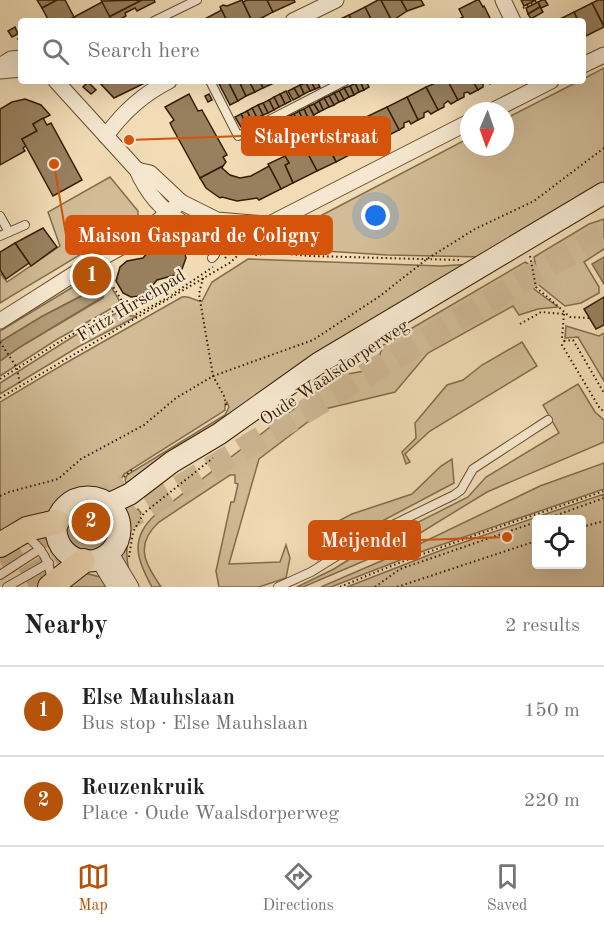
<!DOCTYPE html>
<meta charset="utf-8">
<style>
:root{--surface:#fff;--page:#f2f2f2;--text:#202124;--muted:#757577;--line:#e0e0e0;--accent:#b45309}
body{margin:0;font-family:"Old Standard TT",serif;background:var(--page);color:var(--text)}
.controls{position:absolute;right:18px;bottom:18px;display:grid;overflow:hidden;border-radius:6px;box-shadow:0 6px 24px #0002}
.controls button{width:54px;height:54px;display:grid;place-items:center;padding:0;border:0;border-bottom:2px solid var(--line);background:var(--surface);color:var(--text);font:30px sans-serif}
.compass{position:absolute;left:460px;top:102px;width:54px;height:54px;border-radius:50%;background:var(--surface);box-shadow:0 6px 24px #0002;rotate:182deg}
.you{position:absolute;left:376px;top:216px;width:21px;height:21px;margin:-15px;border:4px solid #fff;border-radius:50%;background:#1a73e8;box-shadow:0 0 0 9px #1a73e833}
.badge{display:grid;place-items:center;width:39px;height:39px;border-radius:50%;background:var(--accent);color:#fff;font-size:20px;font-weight:700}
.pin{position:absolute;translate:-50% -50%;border:3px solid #fff;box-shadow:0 2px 6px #0006}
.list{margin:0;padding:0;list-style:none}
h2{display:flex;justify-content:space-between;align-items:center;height:78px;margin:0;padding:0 24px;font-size:26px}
h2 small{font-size:20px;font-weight:400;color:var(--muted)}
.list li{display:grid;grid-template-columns:39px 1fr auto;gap:18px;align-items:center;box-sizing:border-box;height:90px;padding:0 24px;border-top:2px solid var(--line)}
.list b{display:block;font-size:22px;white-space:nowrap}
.list p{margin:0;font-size:20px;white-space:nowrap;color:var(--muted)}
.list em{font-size:20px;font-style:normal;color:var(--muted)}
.icon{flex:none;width:33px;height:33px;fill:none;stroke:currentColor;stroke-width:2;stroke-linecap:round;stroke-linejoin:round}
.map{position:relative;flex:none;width:604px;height:587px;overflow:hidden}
.search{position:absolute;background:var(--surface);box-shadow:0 6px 24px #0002;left:18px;right:18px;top:18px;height:66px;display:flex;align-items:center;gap:15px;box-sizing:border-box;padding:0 21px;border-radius:6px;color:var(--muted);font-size:22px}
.sheet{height:258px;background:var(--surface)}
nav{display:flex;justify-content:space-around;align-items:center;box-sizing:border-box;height:84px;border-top:2px solid var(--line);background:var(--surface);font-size:16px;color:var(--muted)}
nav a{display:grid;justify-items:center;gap:3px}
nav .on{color:var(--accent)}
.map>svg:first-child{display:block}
.green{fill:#d1bc97;stroke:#846c4c;stroke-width:1.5;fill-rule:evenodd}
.water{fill:#b29b78;stroke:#816948;stroke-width:1.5}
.building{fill:#98805f;stroke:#371d00;stroke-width:1.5}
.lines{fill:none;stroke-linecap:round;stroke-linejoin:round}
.primary-tunnel{stroke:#ccb692;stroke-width:24;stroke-dasharray:24 12;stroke-linecap:butt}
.service-casing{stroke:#664d2e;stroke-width:10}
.minor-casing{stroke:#664d2e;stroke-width:17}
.secondary-casing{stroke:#371d00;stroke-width:23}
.primary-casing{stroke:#371d00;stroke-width:26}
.path{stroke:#371d00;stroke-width:2;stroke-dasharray:1.5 3;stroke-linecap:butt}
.service{stroke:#f6e8d0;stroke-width:8}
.minor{stroke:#f6e8d0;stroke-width:15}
.secondary{stroke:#f6e8d0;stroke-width:21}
.primary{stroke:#f1dcb6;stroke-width:24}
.labels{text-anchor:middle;stroke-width:4.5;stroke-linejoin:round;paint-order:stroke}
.street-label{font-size:18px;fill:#371d00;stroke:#f6e8d0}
.leader{fill:none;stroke:#d6530b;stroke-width:2}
.callout-dot{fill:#d6530b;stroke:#f6e8d0;stroke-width:2}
.callout{fill:#d6530b;stroke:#d6530b;stroke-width:2}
.callout-label{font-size:20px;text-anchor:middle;font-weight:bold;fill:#fff}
</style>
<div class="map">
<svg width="604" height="587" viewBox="0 0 604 587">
<rect width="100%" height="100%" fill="#f1dcb6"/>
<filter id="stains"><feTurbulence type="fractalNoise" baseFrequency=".00333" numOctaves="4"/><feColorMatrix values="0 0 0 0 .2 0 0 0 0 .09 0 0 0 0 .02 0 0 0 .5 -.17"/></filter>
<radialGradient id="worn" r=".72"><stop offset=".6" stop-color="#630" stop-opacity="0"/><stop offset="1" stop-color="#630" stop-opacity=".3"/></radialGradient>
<g class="green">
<polygon points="604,68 604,183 485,257 387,255 261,247 469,138 469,147 505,147 505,119 579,81 583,81 583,79"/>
<path d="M110 177 138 211V218C93 248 46 275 0 303V273L7 282 60 246 48 212Z"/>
<polygon points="604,219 604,249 584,262 599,287 599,293 581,303 565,306 539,285 534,257 589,224"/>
<path d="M248 259 441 266 474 264 130 490 125 480 127 475 225 415 229 407 227 402 225 404V410L221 413 124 474 121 479 126 492 106 496 93 493H83L60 505 53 514 0 542V402L64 364 182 297C190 295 195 302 202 301L212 282Z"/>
<path d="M525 262 530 265 534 289 558 307 538 309 519 315 513 306 428 353 395 392 325 409 259 459 229 564 280 562 286 545 290 558 286 578 259 587H219L216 571 231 502H234L238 484 235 483V475H230L159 522C134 545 145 563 161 587H152C137 560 129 539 155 515L337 376 375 369 383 345Z"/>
<polygon points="101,270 119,300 119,304 56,340 0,376 0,361 20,347 103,298 104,294 92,290 41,317 0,342 0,331"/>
<polygon points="124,309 130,316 137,316 78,347 0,394 0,383 74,336"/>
<polygon points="566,326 599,336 604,333 604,381 578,337 565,338"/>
<polygon points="522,342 537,366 430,431 405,454 410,462 406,464 402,452 416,438 415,423 447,385 463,380 482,365"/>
<polygon points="578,384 595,412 604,420 604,442 487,492 399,546 303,587 297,587 334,569 367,548 468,497 486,477 559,433 543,405"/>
<polygon points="452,459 454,483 352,537 318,560 318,522 327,527 352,514 412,494 441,466"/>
<polygon points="604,463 604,489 426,550 331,587 321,587 409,549 540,486"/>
<path d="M604 494V587H347L447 548ZM536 520H582V564H536Z"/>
<circle cx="88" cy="529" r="21"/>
<path d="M138 509 141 513C127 531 124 549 129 571L119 556 120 551 126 525 132 514Z"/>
<polygon points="85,573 100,577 111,587 57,587"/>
</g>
<g class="water">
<polygon points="604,257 604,284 592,264"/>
<polygon points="97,288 101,289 103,297 20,347 0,361 0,342 41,317"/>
</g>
<g class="building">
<polygon points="37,0 57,0 42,8"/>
<polygon points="57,0 65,0 74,17 67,21 49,21 42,8"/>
<polygon points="101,0 102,1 142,0 109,17"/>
<polygon points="142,0 154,0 155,2 137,11 135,8 125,13 126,16 117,21 112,21 109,17"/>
<polygon points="242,0 252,21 227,21 220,7 223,5 227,6"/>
<polygon points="247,0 267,0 273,12 256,21 252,21 243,2"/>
<polygon points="267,0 294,0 295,2 273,12"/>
<polygon points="378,0 381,0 392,21 372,21 365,7"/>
<polygon points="381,0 401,0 407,11 392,21"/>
<polygon points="401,0 421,0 424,5 407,11"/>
<polygon points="477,0 479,0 483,7 484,6 491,20 490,21 455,21 463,17 459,9"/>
<polygon points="521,0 536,0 524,6"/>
<polygon points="542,0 545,0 548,5 541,8 538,2"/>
<polygon points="598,0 604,0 604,26 592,3"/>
<polygon points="102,2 112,21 77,21 74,17"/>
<polygon points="538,2 540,7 528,14 526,8"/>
<polygon points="592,3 604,27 586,36 583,30 583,21 578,21 574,12"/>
<polygon points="365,7 372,21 352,21 349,15"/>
<polygon points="540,7 543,12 531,19 528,14"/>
<polygon points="221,9 227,21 201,21 220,11"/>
<polygon points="574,12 578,21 556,21"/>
<polygon points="349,15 352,21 336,21"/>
<polygon points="15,27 18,34 12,37 8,31"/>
<polygon points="98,81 144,81 145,83 114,98"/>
<polygon points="225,81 228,81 238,101 230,105 218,82 220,84"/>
<polygon points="228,81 239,81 246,96 238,101"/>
<polygon points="239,81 249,81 255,92 246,96"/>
<polygon points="249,81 260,81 263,88 255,92"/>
<polygon points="260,81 270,81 272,84 263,88"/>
<polygon points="311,81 315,89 310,91 306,83"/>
<polygon points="311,81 317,81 320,87 315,89"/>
<polygon points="360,81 364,90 359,92 355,83"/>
<polygon points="360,81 366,81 369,87 364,90"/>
<polygon points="440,81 448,81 458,100 451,104 448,101 444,104 444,107 438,110 426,87"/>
<polygon points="448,81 473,81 478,90 470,94 468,92 464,93 464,97 458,100"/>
<polygon points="473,81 496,81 490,84 487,82 483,84 483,87 478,90"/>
<polygon points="88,82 96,90 91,94 83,87"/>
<polygon points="306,83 310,91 304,94 300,85"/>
<polygon points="355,83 359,92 354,95 350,86"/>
<polygon points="300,85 304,94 299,97 294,88"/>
<polygon points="350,86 354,95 349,97 344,88"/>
<polygon points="426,87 438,110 431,114 428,111 424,113 424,117 418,120 407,97"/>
<polygon points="294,88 299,97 293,100 288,91"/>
<polygon points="344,88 349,97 344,100 339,91"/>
<polygon points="286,91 291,101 285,104 280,94"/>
<polygon points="339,91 344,100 339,102 334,93"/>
<polygon points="334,93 339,102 334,105 329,96"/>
<polygon points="189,94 198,111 202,110 203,112 227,155 223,157 226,162 223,166 200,178 173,129 170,123 174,120 165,107"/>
<polygon points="209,94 212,100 208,102 205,96"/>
<polygon points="280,94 285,104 279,107 274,97"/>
<polygon points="329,96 334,105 329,107 324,98"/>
<polygon points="274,97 279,107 274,110 269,100"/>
<polygon points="407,97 418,120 411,124 409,121 404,123 404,127 399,130 387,107"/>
<polygon points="324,98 329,107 323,110 319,101"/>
<polygon points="25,99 41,105 50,115 33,124 37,131 22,139 26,146 23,148 25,151 0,165 0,109 12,102"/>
<polygon points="269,100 274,110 268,113 263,103"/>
<polygon points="319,101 323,110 319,112 314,104"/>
<polygon points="263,103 268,113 263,115 258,105"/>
<polygon points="314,104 319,112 314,115 309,106"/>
<polygon points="258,105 263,115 257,118 252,108"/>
<polygon points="309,106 314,116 308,118 304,109"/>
<polygon points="387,107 399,130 391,134 389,131 385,133 385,137 379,140 366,117"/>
<polygon points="252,108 257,118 252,121 247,111"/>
<polygon points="304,109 308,118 303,121 299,111"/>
<polygon points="247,111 252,121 246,124 241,114"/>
<polygon points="299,111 303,121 298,123 294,114"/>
<polygon points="241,114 246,124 241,127 235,117"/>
<polygon points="294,114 298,123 293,126 289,116"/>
<polygon points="289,116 293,126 289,128 284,119"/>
<polygon points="366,117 379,140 372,144 369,141 365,143 365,147 359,150 347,126"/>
<polygon points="43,118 47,125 51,123 82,180 53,196 22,139 37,131 33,124"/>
<polygon points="347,126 359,150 336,162 325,137"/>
<polygon points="324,139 336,162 317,171 308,154 313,151 309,144"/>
<polygon points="309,144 313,151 308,154 317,171 293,183 285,165 289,163 285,156"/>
<polygon points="285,156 289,163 285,165 293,183 281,189 268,164"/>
<polygon points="223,166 222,168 230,175 240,178 251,176 269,166 281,189 259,200 257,198 237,201 222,197 220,198 206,188 200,178"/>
<polygon points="43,228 57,247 31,266 15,243"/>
<polygon points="164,240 173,240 183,247 186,258 182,269 175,275 157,280 148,291 140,296 131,297 123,293 116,281 120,267 127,261 143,258 155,244"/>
<polygon points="15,243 29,263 6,279 0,270 0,252"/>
<polygon points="604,297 604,325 596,329 584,309"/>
</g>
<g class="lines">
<g class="primary-tunnel">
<polyline points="0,562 126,485"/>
<polyline points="25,580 517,284 604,234"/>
</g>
<g class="service-casing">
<g id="service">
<polyline points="154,21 197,0"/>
<polyline points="210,81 238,136 345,81"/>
<polyline points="0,216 9,232"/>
<polyline points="0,236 25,225"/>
<path d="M212 258C219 253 217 243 217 236"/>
<path d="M24 534C40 546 51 561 51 581"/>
<polyline points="0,575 40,549"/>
<polyline points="7,587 49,563"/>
<polyline points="278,587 311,572 364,539 454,495 461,490 473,469 548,420"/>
</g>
</g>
<g class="minor-casing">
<g id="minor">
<polyline points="503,0 513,21"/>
<polyline points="293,21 336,0"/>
<polyline points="583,65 604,55"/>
<polyline points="0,66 11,59 21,58"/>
<polyline points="0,71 21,69"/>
<path d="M56 81 137 170C156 214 200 244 250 234L469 122"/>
<polyline points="492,111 551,81"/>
<path d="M106 136C123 112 143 94 169 81"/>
<polyline points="137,170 150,173 181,202 217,220 265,224"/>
<polyline points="0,321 85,267 136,239 181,202"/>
<polyline points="110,552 131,587"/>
<polyline points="98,559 115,587"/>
</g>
</g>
<g class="secondary-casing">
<g id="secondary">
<circle cx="88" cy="529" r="32"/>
<polyline points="109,504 130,494 172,462 219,434 319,363 604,193"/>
</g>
</g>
<g class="primary-casing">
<g id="primary">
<polyline points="0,545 27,529 57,522"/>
<polyline points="50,587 83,561"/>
</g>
</g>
<g class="path">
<polyline points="523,8 539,0"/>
<polyline points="18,38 19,45"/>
<polyline points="250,248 255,255 277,253 310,256 459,260"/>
<polyline points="530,256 536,287 570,317 589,318"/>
<polyline points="225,258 233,250"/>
<polyline points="104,272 127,309 131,313 137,314 167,298 213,267"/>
<polyline points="203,278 199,294 213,376 224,396 227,408"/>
<polyline points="564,314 562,338 564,341 562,345 599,407 604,412"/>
<polyline points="520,324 541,312 564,314"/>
<polyline points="564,341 573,340 604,393"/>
<polyline points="0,342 17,368 20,385"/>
<polyline points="0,379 64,339 124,305"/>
<polyline points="0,398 231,262 237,256 239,248"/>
<polyline points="124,477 133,469"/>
<polyline points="0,496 9,492 58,479 81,459 144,425 176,398 213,376 313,340 380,296 427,259 475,229 534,201 604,148"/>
<polyline points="543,520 604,498"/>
<polyline points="582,527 604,521"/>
<polyline points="129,557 133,532 144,513 213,458"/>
<path d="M340 587C426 550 515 522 604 491"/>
<polyline points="375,587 400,569 536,522"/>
<polyline points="397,587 536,541"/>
</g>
<use href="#service" class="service"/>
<use href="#minor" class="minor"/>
<use href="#secondary" class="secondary"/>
<use href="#primary" class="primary"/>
</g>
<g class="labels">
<g class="street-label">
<text transform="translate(131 305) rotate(-31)" y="6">Fritz Hirschpad</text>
<text transform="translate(334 372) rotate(-34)" y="6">Oude Waalsdorperweg</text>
</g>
</g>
<path class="leader" d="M129 140L242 136M54 164L66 235M507 537L420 540"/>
<g class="callout-dot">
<circle cx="129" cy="140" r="6"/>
<circle cx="54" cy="164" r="6"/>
<circle cx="507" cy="537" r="6"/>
</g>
<g class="callout">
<rect x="242" y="117" width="148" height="38" rx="6"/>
<rect x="66" y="216" width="266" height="38" rx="6"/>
<rect x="309" y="521" width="111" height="38" rx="6"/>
</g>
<g class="callout-label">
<text x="316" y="143">Stalpertstraat</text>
<text x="199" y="242">Maison Gaspard de Coligny</text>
<text x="364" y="547">Meijendel</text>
</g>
<rect width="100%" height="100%" filter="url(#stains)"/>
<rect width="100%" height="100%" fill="url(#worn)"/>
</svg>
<div class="controls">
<button><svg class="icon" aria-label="locate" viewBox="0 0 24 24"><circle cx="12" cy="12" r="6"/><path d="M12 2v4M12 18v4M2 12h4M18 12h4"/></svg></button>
</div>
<svg class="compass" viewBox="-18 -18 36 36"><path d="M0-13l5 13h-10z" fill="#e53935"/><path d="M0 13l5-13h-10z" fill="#757577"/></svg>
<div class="you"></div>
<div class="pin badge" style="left:92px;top:276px">1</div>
<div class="pin badge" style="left:91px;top:522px">2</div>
<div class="search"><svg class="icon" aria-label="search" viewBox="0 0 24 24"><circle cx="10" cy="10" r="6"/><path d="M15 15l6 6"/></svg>Search here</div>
</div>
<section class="sheet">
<h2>Nearby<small>2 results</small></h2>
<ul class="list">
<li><span class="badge">1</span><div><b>Else Mauhslaan</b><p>Bus stop · Else Mauhslaan</p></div><em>150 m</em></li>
<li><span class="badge">2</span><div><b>Reuzenkruik</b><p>Place · Oude Waalsdorperweg</p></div><em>220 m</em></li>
</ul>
</section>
<nav>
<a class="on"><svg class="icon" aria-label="map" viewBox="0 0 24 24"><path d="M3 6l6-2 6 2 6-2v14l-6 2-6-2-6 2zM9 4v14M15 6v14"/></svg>Map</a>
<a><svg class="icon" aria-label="directions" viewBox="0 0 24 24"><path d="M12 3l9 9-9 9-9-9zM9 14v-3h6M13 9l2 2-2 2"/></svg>Directions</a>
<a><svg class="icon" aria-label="saved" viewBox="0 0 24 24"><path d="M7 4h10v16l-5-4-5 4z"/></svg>Saved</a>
</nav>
